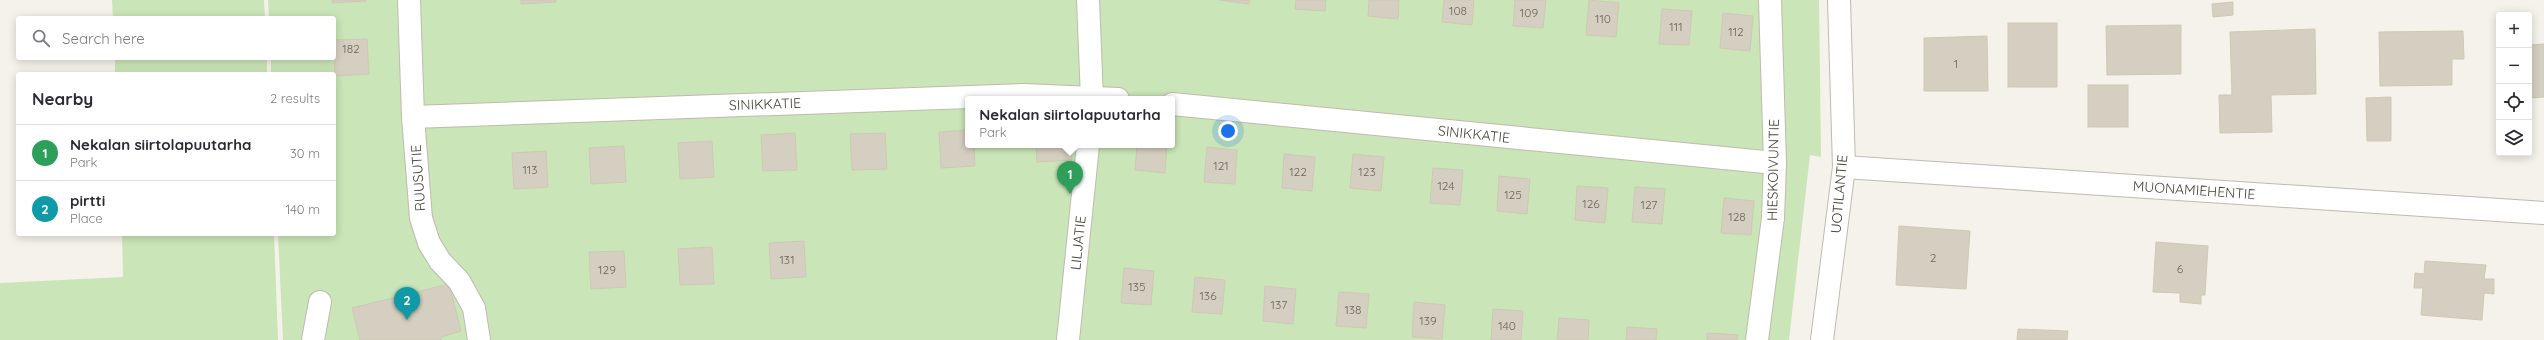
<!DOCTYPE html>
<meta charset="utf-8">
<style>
:root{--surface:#fff;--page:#f7f7f7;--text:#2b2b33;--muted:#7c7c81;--line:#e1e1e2;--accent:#e9602c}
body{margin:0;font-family:Quicksand,sans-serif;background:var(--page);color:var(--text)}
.controls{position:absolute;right:12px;top:12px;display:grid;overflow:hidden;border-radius:4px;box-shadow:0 2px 10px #0003}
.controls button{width:36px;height:36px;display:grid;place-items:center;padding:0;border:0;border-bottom:1px solid var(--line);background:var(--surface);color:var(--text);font:20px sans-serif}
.you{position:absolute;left:1228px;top:131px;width:14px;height:14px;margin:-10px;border:3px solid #fff;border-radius:50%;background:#1a73e8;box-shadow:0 0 0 6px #1a73e833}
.badge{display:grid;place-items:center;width:26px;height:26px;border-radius:50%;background:var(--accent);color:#fff;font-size:13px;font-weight:700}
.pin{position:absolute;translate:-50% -33px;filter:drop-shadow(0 1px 2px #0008)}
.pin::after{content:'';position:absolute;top:21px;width:14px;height:12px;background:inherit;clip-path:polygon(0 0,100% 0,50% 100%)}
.popup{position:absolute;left:965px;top:96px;width:210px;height:52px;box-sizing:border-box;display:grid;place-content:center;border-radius:4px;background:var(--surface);filter:drop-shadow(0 1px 3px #0005);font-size:13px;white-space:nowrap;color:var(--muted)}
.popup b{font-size:15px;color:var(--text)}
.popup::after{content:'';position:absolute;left:50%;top:100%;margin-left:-8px;border:8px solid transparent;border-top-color:var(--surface)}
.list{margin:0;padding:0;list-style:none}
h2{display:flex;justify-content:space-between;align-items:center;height:52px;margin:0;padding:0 16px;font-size:17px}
h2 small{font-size:13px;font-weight:400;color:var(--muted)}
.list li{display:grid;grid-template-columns:26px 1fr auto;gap:12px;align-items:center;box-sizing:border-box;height:56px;padding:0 16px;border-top:1px solid var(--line)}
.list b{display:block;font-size:15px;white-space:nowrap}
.list p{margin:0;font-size:13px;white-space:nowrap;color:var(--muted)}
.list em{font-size:13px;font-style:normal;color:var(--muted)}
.icon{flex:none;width:22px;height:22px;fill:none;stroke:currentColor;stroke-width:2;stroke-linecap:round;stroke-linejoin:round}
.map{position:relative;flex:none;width:2544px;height:340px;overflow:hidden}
.search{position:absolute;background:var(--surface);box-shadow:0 2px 10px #0003;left:16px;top:16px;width:320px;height:44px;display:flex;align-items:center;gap:10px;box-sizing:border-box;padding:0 14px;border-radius:4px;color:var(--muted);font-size:15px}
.panel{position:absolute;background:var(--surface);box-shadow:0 2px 10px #0003;left:16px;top:72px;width:320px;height:164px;border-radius:4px}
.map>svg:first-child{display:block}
.green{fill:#cae5b7;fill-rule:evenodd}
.building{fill:#d5cfc1;stroke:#cfc8b4}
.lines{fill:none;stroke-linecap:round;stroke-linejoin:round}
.minor-casing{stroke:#bfbbae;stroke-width:24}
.minor{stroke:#fff;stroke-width:22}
.labels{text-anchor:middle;stroke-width:3;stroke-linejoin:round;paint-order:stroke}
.number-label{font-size:12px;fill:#6a675b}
.street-label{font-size:14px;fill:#474439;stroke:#fff}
</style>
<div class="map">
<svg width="2544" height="340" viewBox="0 0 2544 340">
<rect width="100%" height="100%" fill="#f4f2ea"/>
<g class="green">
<polygon points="112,0 264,0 265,18 113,18"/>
<path d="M268 0H1819L1821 157 1810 155 1789 340H283L278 234H334V74H271V58H334V18H269ZM968 99H1172V145H968Z"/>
<rect x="115" y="58" width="152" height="16"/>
<polygon points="122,234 274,234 278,340 0,340 0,283 123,277"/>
</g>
<g class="building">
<polygon points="332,0 366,0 366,1 332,3"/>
<polygon points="521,0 556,0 556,2 521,4"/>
<polygon points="1219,0 1250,0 1249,4"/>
<polygon points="1296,0 1326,0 1325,11 1295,9"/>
<polygon points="1369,0 1399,0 1398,19 1368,16"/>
<polygon points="1444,0 1474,0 1472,25 1442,22"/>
<polygon points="1515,0 1546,0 1543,28 1513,26"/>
<polygon points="1589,0 1619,3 1616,37 1586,35"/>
<polygon points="2233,2 2233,15 2213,17 2212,4"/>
<polygon points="1662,9 1692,11 1689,45 1659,44"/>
<polygon points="1723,13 1753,16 1750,51 1720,48"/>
<rect x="2008" y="23" width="49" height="64"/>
<polygon points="2181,25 2181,74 2107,75 2106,26"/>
<polygon points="2315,29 2316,94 2271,95 2272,132 2220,133 2219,95 2232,95 2230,32"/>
<polygon points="2463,31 2464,59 2452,59 2452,85 2380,86 2379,32"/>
<polygon points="1987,36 1988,91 1924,91 1924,38"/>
<polygon points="367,39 369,74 335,76 334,40"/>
<polygon points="2544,44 2544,97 2529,98 2529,45"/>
<rect x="2088" y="85" width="40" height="42"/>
<polygon points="2391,97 2391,141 2367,141 2366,98"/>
<polygon points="968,130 968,145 974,145 975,166 941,168 939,132"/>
<polygon points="795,133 797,170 763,171 761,135"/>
<polygon points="885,133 887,169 852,170 850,134"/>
<polygon points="712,141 714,177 680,179 678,143"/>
<polygon points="1036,145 1071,145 1072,160 1037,162"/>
<polygon points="1137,145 1167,145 1165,173 1135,170"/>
<polygon points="624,146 626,182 591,184 589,148"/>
<polygon points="1207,147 1237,150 1235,184 1204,182"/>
<polygon points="546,151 548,187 514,189 512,153"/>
<polygon points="1284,154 1315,157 1312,191 1282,188"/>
<polygon points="1353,154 1384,157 1381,191 1350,188"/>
<polygon points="1433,168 1463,170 1460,205 1430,203"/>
<polygon points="1499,176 1530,179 1527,214 1497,211"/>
<polygon points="1577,186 1608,188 1605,223 1575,220"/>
<polygon points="1635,187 1665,189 1662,224 1632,222"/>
<polygon points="1724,198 1754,201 1751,235 1721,233"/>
<polygon points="1899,226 1970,231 1966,289 1896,285"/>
<polygon points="804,241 806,277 771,279 769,243"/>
<polygon points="2156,242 2208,246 2205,295 2201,295 2201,304 2180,302 2180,293 2153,292"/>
<polygon points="712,247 714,284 680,285 678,249"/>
<polygon points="624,251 626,287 591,289 589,252"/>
<polygon points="2425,261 2486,265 2484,279 2494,279 2494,294 2484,293 2482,320 2421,315 2423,288 2414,288 2415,273 2424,274"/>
<polygon points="1124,268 1154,271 1151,305 1121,303"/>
<polygon points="1195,277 1225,280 1222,314 1192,312"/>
<polygon points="449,284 461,331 441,337 441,340 360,340 352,308"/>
<polygon points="1265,286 1296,289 1293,324 1263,321"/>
<polygon points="1339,292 1369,294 1366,328 1336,326"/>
<polygon points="1414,302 1445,305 1442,339 1412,337"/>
<polygon points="1493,309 1523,311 1521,340 1491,340"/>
<polygon points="1559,318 1589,320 1588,340 1557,340"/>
<polygon points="1627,327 1657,329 1656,340 1626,340"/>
<polygon points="2018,329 2068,331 2067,340 2017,340"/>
<polygon points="1707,333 1738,335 1737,340 1707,340"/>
</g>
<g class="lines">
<g class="minor-casing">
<g id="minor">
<polyline points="409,0 413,117 421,218 429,243 440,261 459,281 474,308 479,340"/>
<polyline points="1088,0 1092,99"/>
<polyline points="1172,104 1775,163"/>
<polyline points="413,117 1023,95 1118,99"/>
<polyline points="1844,167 2544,213"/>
<polyline points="313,340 320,302"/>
<polyline points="1068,340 1088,145"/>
<polyline points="1757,340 1773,218 1775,163 1770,0"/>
<polyline points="1822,340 1844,167 1839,0"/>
</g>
</g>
<use href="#minor" class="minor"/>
</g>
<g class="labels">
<g class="number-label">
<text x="1458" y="15">108</text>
<text x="1529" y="17">109</text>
<text x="1603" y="23">110</text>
<text x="1676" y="31">111</text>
<text x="1736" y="36">112</text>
<text x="351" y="53">182</text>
<text x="1956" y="68">1</text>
<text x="1221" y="170">121</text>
<text x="530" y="174">113</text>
<text x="1298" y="176">122</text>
<text x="1367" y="176">123</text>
<text x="1446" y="190">124</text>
<text x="1513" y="199">125</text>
<text x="1591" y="208">126</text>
<text x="1649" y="209">127</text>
<text x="1737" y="221">128</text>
<text x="1933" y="262">2</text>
<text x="787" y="264">131</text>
<text x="2180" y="273">6</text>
<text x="607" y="274">129</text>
<text x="1137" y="291">135</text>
<text x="1208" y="300">136</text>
<text x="1279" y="309">137</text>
<text x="1353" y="314">138</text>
<text x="1428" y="325">139</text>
<text x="1507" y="330">140</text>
</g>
<g class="street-label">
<text transform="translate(765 104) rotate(-2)" y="5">SINIKKATIE</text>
<text transform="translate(1474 134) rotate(6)" y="5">SINIKKATIE</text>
<text transform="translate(1773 170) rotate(-89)" y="5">HIESKOIVUNTIE</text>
<text transform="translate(418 178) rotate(-94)" y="5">RUUSUTIE</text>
<text transform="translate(2194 190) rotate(4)" y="5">MUONAMIEHENTIE</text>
<text transform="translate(1839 194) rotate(-85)" y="5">UOTILANTIE</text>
<text transform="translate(1078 243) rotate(-84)" y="5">LILJATIE</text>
</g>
</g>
</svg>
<div class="controls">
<button>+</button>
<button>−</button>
<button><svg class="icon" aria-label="locate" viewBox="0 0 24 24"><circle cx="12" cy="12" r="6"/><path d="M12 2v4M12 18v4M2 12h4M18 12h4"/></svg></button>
<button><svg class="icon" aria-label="layers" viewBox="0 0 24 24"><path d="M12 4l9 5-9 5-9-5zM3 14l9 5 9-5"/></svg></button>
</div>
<div class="you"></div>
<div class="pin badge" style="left:1070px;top:194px;background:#2e9e5b">1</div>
<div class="popup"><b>Nekalan siirtolapuutarha</b>Park</div>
<div class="pin badge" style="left:407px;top:320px;background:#0f9aa8">2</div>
<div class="search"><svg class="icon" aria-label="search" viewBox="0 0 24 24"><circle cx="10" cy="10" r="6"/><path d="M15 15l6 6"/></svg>Search here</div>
<section class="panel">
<h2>Nearby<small>2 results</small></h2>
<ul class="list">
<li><span class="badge" style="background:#2e9e5b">1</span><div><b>Nekalan siirtolapuutarha</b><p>Park</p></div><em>30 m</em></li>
<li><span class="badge" style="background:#0f9aa8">2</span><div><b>pirtti</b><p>Place</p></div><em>140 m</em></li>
</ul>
</section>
</div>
